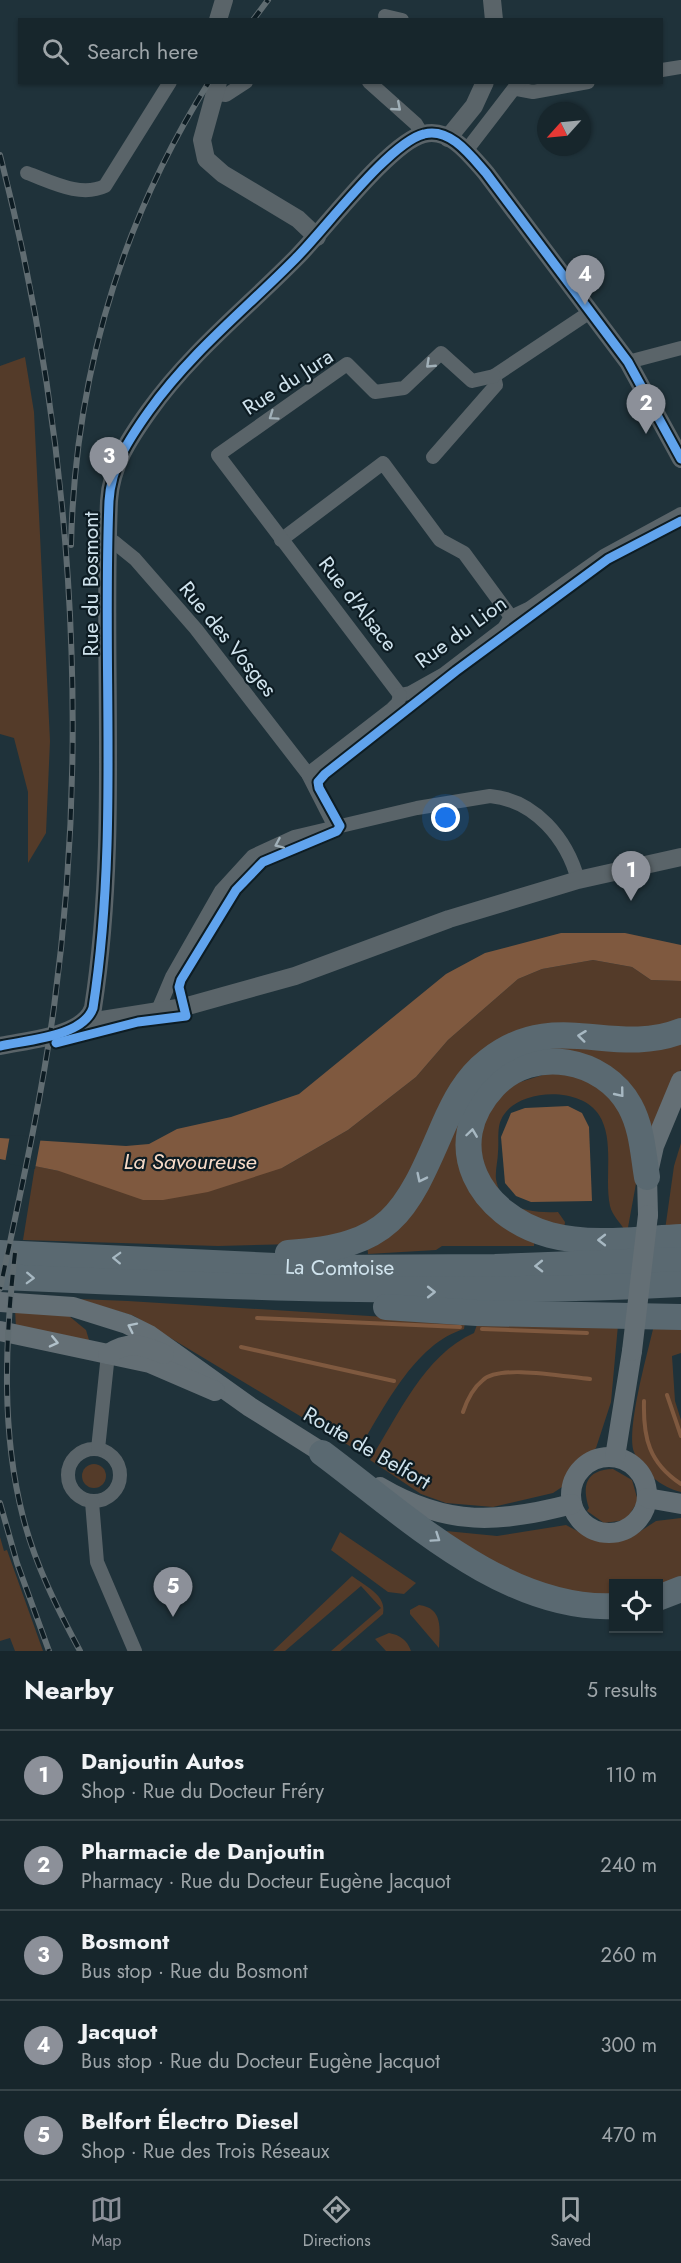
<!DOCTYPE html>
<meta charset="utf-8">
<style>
:root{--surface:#17262c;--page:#202e34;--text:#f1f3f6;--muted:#9ea5a9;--line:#364348;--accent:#8c9099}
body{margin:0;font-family:Jost,sans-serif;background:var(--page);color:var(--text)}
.controls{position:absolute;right:18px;bottom:18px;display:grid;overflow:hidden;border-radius:0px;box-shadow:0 2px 4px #0004}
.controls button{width:54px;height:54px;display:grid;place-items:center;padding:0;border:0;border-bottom:2px solid var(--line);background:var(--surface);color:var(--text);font:30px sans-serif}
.compass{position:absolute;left:537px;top:102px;width:54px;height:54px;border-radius:50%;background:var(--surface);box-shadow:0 2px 4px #0004;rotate:243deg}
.you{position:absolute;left:446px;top:818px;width:21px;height:21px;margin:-15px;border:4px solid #fff;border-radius:50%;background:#1a73e8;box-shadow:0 0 0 9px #1a73e833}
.badge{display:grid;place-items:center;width:39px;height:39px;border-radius:50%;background:var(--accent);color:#fff;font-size:20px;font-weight:700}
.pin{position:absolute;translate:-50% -50px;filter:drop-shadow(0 2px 3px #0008)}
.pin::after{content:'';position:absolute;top:32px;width:21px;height:18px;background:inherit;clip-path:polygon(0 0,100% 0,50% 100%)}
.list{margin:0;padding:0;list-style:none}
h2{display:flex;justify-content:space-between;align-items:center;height:78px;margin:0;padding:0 24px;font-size:26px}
h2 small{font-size:20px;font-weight:400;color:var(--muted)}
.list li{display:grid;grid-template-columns:39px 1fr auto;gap:18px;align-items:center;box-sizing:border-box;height:90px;padding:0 24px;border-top:2px solid var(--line)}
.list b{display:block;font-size:22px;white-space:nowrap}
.list p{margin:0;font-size:20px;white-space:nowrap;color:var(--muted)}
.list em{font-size:20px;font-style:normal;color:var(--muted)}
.icon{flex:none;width:33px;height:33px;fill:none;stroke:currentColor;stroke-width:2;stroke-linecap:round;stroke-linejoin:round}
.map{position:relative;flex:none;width:681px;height:1651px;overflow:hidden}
.search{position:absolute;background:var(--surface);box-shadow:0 2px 4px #0004;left:18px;right:18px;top:18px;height:66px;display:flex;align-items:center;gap:15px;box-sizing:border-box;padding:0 21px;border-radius:0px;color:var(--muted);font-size:22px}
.sheet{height:528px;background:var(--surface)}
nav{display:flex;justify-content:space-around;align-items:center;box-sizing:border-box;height:84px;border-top:2px solid var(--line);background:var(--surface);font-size:16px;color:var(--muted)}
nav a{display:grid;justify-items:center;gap:3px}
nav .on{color:var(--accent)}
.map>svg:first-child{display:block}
.green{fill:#543b29}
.water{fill:#7f593f}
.pier{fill:#1f323a}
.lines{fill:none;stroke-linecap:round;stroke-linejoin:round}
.stream{stroke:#7f593f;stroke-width:4}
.minor{stroke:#5a6469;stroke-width:14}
.tertiary{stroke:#5a6469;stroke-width:18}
.secondary{stroke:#646f75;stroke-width:20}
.motorway{stroke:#5a6971;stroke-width:26}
.rail-casing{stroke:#606c71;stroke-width:6}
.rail{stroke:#0d1c23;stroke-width:4;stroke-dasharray:11;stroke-linecap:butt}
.secondary-bridge{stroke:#646f75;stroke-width:20}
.cycleway-casing{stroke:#0d1c23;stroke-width:13}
.cycleway{stroke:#60a3ed;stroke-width:9}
.oneway{stroke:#a1b0b8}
.oneway2{stroke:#a7b8c2}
.oneway3{stroke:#b0c0c9}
.labels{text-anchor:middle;stroke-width:4.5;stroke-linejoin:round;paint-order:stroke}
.street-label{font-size:21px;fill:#d0e3ed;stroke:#0d1c23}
.water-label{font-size:22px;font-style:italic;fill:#f7dbc8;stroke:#0d1c23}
</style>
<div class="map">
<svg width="681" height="1651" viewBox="0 0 681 1651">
<rect width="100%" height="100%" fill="#1f323a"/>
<g class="green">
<polygon points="25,357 34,412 50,741 46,833 28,863 28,792 14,738 0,734 0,366"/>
<polygon points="593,960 632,967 651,980 681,981 681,1021 661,1028 526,1031 400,1197 368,1226 296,1244 218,1246 23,1240 35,1166 59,1171 282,1168 348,1130 416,1077 448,1040 518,979 542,969"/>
<polygon points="681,1040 681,1069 651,1140 635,1102 533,1058 460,1144 534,1239 534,1246 442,1246 436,1250 368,1254 367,1245 456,1115 525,1049"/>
<path d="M552 1072 595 1080 618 1102 629 1126 637 1178 627 1233C622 1225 612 1215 610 1206 604 1178 615 1140 599 1115 581 1085 514 1088 501 1120 497 1128 499 1142 498 1152 498 1160 495 1171 496 1179 501 1211 534 1213 558 1212L565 1222 564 1230 520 1218 482 1171 480 1130 492 1104 514 1084Z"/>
<polygon points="681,1143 681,1229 665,1230 674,1166"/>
<path d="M78 1299 128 1301 465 1322 464 1329C414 1344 383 1410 358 1451L134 1316Z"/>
<polygon points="15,1310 69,1316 86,1330 89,1340 86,1342 16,1327"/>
<path d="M478 1322 618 1325 611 1402 596 1448 577 1464 562 1487 553 1493 493 1507 446 1503 421 1494 370 1460C398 1416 424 1355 474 1333Z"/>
<path d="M654 1325 681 1330V1353L672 1356 675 1401 681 1420V1492C661 1487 642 1472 634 1452 626 1428 648 1352 654 1325Z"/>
<circle cx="94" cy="1476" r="12"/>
<path d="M613 1469 632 1480 638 1501 626 1520 604 1523 587 1511 589 1508C582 1486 585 1470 613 1469Z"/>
<polygon points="681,1518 681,1583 659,1593 658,1584 614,1584 613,1601 513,1580 446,1531 497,1536 566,1525 594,1540 615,1542 630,1538 656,1521"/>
<polygon points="340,1532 416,1583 404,1594 388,1592 331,1550"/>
<polygon points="0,1537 4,1551 7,1550 43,1651 15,1651 10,1638 0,1641"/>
<path d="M352 1576C365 1586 387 1595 383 1614L340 1651H331L381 1608 361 1586 285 1651H273Z"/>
<path d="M419 1605C443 1608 440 1628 439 1648L410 1614V1610Z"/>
<path d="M389 1633C400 1635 407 1640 411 1651H386L375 1639Z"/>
</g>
<g class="water">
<polygon points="561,933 625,933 681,945 681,981 651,980 632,967 593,960 542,969 518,979 448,1040 416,1077 348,1130 282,1168 208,1192 163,1200 143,1200 59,1171 0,1159 0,1138 126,1146 149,1144 177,1129 231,1117 299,1094 446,974 485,953"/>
<polygon points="568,1106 582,1113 589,1127 592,1201 531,1202 516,1196 505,1183 501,1137 511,1113 525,1108"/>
</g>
<polygon class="pier" points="10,1135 41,1137 35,1169 5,1163"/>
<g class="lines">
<g class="stream">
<polyline points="257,1318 460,1327"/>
<polyline points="482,1329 587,1333"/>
<polyline points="241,1347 394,1381"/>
<polyline points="667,1395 681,1436"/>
<path d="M644 1401C643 1438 649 1463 681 1484"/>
<path d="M463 1412C467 1400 473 1388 483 1380 500 1364 566 1377 590 1379"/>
</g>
<g class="minor">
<polyline points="385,16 402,20"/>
<polyline points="662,70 681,67"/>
<polyline points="369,82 416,124 422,134"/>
<polyline points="517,89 533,92 588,82"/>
<polyline points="216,94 226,95 246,82"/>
<polyline points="466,151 519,82"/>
<path d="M27 173C50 181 80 198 105 186L170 82"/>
<polyline points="628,362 681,348"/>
<polyline points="433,457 496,385 494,376 590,312"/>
<polyline points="107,540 114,542 135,559 196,629 308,774 335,827"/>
<polyline points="281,540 383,463 440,540 464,553 511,617"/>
<polyline points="400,695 218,455 347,364 375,392 404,388 441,353 472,381 494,376"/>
<polyline points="400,695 410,693 444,674 504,628 511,617 530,608 604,556 681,514"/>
<polyline points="308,774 392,709 398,703 400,695"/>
<path d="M158 1010 172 977 221 891 253 856 294 837 417 808 490 796C535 800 567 839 578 880"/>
<circle cx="94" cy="1475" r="26"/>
<polyline points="98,1449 108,1354"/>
<polyline points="92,1502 97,1562 135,1651"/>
</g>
<g class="tertiary">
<polyline points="492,0 494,20"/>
<polyline points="218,20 224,0"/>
<polyline points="218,82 202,140 206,159 223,174 298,219 317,237"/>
<polyline points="448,138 474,106 485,82"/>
<polyline points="83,1023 184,1007 295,976 449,919 578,880 681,857"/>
<path d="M0 1046C26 1040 83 1037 93 1008 119 841 102 670 109 501 111 466 129 439 149 411 191 352 247 308 297 257 325 229 390 142 424 134 450 127 471 156 486 173L628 362 681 459"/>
</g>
<g class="secondary">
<polyline points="648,1215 647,1177 654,1146 681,1081"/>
<polyline points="0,1302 73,1307 127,1324 149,1335 250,1407 334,1460"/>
<polyline points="0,1331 150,1363 215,1391"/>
<path d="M108 1354C130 1340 141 1345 164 1354"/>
<circle cx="609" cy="1495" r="38"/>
<polyline points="615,1457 632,1351"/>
<path d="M380 1487C448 1527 499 1523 572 1504"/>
<polyline points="647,1498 681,1504"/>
</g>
<g class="motorway">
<path d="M647 1177C643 1153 642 1128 630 1106 604 1058 533 1045 494 1086 439 1145 480 1216 550 1235 591 1246 639 1239 681 1237"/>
<path id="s1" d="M0 1253 319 1268 495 1267 681 1260"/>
<path d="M288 1253C390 1246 405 1216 443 1127 454 1102 466 1078 488 1061 554 1008 613 1058 681 1031"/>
<path d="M0 1277C227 1287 453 1296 681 1284"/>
<polyline points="386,1307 477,1313 681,1317"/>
<path d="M322 1453C404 1514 505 1611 614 1606"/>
<polyline points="658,1598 681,1589"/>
</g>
<g class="rail-casing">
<g id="rail">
<polyline points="253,20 268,0"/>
<path d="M0 155C71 431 92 724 54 1007 41 1102 20 1195 0 1289"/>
<path d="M71 545C75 379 120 223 209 82"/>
<path d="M15 1253C5 1340 1 1432 23 1517 35 1564 57 1608 80 1651"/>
<polyline points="0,1503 17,1563 49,1651"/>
</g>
</g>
<use href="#rail" class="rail"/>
<polyline class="secondary-bridge" points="632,1351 648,1215"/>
<g class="cycleway-casing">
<g id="cycleway">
<polyline points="56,1043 138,1022 186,1016 179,987 181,980 236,890 263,862 337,831 340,826 319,788 318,782 325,774 456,671 608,559 681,521"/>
<path d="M0 1046C26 1040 83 1037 93 1008 119 841 102 670 109 501 111 466 129 439 149 411 191 352 247 308 297 257 325 229 390 142 424 134 450 127 471 156 486 173L628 362 681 459"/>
</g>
</g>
<use href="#cycleway" class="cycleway"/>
</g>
<defs><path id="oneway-chevron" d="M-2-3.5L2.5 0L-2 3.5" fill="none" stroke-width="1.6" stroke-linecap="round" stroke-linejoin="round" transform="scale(1.5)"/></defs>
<g class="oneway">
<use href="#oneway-chevron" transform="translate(397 107) rotate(41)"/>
<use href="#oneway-chevron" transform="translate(430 364) rotate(137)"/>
<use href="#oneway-chevron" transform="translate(273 416) rotate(145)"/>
<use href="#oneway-chevron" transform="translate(279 844) rotate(156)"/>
</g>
<g class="oneway2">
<use href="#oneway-chevron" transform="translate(582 1036) rotate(-173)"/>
<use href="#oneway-chevron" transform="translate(620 1093) rotate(51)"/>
<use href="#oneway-chevron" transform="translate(472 1133) rotate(-82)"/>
<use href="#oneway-chevron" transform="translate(421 1178) rotate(116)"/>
<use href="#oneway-chevron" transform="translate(602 1240) rotate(-180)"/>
<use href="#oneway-chevron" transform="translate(117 1258) rotate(-178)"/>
<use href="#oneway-chevron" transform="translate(539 1266) rotate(179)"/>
<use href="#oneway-chevron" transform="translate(30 1278) rotate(2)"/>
<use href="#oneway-chevron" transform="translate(431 1292)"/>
<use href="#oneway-chevron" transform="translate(436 1538) rotate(34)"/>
</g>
<g class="oneway3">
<use href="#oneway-chevron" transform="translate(132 1327) rotate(-154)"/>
<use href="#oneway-chevron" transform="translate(54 1342) rotate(13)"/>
</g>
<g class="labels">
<g class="street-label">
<text transform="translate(288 382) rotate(-33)" y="7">Rue du Jura</text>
<text transform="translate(91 584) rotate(-90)" y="7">Rue du Bosmont</text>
<text transform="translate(358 604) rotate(52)" y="7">Rue d'Alsace</text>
<text transform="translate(461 632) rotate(-36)" y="7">Rue du Lion</text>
<text transform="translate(228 639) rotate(51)" y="7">Rue des Vosges</text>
<text dy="7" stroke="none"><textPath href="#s1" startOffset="340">La Comtoise</textPath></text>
<text transform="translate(367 1448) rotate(30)" y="7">Route de Belfort</text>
</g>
<g class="water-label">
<text x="190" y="1169">La Savoureuse</text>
</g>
</g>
</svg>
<div class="controls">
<button><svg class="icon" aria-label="locate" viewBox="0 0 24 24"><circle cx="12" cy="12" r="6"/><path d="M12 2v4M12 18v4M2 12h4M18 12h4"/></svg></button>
</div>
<svg class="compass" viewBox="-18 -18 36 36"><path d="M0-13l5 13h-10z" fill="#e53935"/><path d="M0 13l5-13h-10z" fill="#9ea5a9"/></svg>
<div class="you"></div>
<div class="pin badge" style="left:631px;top:901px">1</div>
<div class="pin badge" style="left:646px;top:434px">2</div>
<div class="pin badge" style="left:109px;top:487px">3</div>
<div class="pin badge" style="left:585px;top:305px">4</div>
<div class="pin badge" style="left:173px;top:1617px">5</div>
<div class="search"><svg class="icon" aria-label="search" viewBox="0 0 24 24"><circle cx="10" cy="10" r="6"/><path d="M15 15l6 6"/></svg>Search here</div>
</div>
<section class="sheet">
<h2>Nearby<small>5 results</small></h2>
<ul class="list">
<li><span class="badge">1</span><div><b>Danjoutin Autos</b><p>Shop · Rue du Docteur Fréry</p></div><em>110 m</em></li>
<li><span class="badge">2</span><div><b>Pharmacie de Danjoutin</b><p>Pharmacy · Rue du Docteur Eugène Jacquot</p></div><em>240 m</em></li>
<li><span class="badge">3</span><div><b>Bosmont</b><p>Bus stop · Rue du Bosmont</p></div><em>260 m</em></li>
<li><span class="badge">4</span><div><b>Jacquot</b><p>Bus stop · Rue du Docteur Eugène Jacquot</p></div><em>300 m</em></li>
<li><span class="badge">5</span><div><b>Belfort Électro Diesel</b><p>Shop · Rue des Trois Réseaux</p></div><em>470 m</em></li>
</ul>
</section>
<nav>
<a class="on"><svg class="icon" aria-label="map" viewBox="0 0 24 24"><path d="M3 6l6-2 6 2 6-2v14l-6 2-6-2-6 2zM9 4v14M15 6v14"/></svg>Map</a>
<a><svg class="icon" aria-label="directions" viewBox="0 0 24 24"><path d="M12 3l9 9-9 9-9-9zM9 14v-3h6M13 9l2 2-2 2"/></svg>Directions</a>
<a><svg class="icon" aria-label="saved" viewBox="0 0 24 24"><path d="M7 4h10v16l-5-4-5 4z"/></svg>Saved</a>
</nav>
